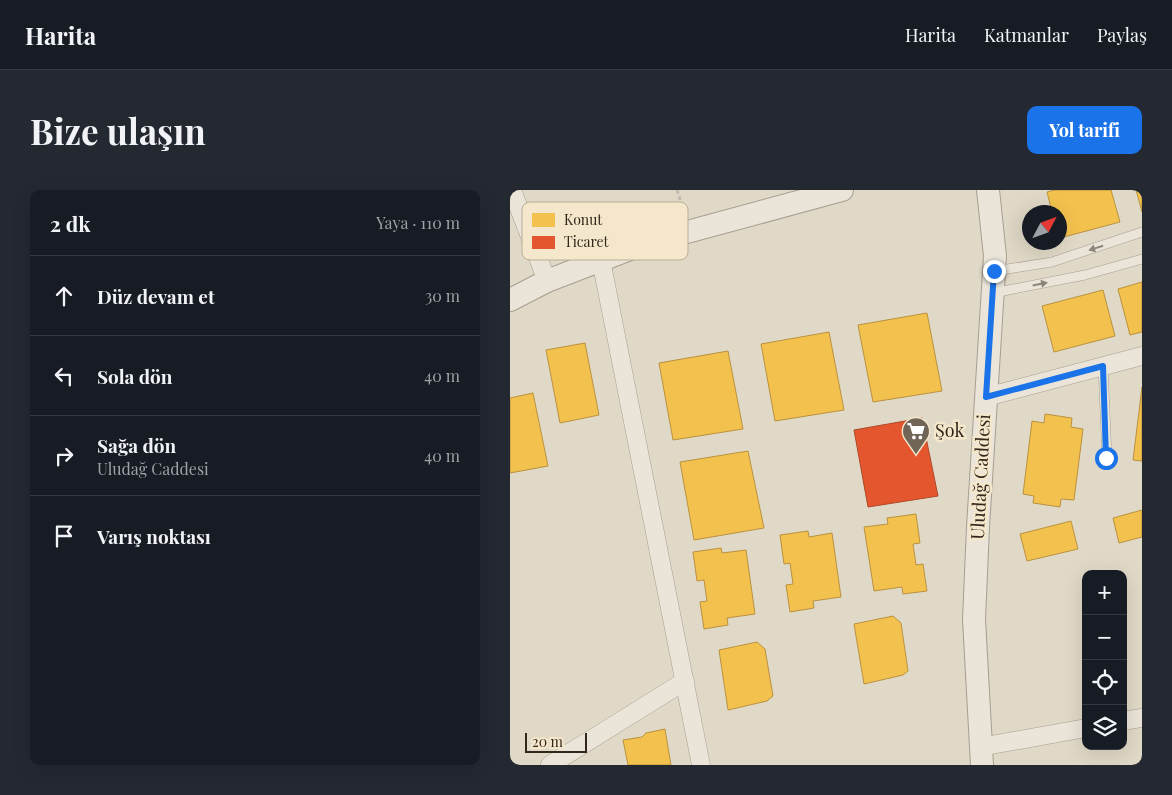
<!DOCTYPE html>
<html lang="tr">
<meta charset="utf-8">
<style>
:root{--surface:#171b24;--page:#242831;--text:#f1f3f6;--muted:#9ea1a6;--line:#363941;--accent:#1a73e8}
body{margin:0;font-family:"Playfair Display",serif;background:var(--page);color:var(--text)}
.controls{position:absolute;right:15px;bottom:15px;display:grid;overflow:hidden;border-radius:10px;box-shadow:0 5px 20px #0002}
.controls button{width:45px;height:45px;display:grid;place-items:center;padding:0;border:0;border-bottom:1px solid var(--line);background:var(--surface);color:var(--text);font:25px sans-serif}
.compass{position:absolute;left:512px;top:15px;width:45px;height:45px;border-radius:50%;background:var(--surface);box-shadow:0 5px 20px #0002;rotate:49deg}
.scale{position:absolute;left:15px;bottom:12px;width:62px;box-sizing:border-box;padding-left:5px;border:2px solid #33261b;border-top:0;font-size:14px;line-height:18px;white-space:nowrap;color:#33261b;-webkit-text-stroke:4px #f4e7cc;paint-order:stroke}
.stop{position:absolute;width:15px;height:15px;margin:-11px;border:4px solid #1a73e8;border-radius:50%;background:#fff}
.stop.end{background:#1a73e8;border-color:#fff;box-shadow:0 1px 5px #0008}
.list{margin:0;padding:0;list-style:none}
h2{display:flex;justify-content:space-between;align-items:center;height:65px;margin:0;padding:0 20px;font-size:21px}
h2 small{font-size:16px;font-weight:400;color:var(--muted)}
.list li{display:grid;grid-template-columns:32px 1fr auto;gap:15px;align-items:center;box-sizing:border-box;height:80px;padding:0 20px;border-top:1px solid var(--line)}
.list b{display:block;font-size:19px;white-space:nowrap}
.list p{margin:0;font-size:16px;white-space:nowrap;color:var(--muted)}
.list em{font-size:16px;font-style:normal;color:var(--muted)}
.icon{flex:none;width:28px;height:28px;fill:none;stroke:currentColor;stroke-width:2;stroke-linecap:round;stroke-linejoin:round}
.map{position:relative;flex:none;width:632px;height:575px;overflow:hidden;border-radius:10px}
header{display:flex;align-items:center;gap:30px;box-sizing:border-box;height:70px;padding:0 25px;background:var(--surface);border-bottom:1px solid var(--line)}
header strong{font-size:24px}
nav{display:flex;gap:28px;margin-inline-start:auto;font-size:18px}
.intro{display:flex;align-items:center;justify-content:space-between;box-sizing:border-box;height:120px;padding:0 30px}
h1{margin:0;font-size:35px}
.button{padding:12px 22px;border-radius:10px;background:var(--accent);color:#fff;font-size:18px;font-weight:700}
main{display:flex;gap:30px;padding:0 30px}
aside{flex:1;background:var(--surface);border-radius:10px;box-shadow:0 5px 20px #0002}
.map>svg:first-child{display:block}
.homes{fill:#f2c14e;stroke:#b9923f}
.shops{fill:#e4572e;stroke:#af4828}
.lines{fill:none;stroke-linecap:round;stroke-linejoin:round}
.service-casing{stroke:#a69e91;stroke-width:10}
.minor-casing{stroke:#a69e91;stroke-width:19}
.tertiary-casing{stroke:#a69e91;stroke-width:24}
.path{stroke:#c2bbb1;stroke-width:3;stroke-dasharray:4 2.5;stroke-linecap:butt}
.service{stroke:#eae4d9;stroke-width:9}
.minor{stroke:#eae4d9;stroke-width:18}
.tertiary{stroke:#eae4d9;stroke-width:22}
.oneway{fill:#8e857a}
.route{stroke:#1a73e8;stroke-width:6}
.labels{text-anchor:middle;stroke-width:5;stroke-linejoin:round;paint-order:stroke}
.poi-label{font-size:18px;fill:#33261b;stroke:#f4e7cc;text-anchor:start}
.street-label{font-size:18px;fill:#33261b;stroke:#f4e7cc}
.key{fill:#f4e7cc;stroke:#baad97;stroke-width:1}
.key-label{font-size:14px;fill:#33261b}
</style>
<header>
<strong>Harita</strong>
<nav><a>Harita</a><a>Katmanlar</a><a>Paylaş</a></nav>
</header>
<div class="intro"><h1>Bize ulaşın</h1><a class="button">Yol tarifi</a></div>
<main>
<aside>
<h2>2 dk<small>Yaya · 110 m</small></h2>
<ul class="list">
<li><svg class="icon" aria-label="ahead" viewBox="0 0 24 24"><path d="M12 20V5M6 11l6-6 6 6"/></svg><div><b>Düz devam et</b></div><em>30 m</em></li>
<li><svg class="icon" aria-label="left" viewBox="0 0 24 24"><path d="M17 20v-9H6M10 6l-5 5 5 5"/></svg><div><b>Sola dön</b></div><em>40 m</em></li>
<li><svg class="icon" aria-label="right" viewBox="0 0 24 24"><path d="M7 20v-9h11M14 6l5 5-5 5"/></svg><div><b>Sağa dön</b><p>Uludağ Caddesi</p></div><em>40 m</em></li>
<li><svg class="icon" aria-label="arrive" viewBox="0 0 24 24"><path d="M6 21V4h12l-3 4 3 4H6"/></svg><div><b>Varış noktası</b></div></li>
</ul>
</aside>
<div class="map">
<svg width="632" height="575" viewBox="0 0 632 575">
<rect width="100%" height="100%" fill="#e1d9c7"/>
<g class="homes">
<polygon points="545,0 601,0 610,32 550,48 550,22 542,22 537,2"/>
<polygon points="626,0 632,0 632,22"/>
<polygon points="632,92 632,142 620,145 608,99"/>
<polygon points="593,100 605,146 544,162 532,116"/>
<polygon points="417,123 432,201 363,212 348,135"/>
<polygon points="319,142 334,220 265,231 251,154"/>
<polygon points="75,153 89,225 50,233 36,160"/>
<polygon points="218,161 233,239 163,250 149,173"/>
<polygon points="632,197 632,271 623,270"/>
<polygon points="23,203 38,276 0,283 0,208"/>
<polygon points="535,224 562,228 561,237 573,239 564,310 551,309 550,317 523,313 524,306 513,304 522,231 534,233"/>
<polygon points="238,261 254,338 184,350 170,272"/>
<polygon points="632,320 632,347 609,353 603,328"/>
<polygon points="406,324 410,353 403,354 406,375 413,374 417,401 393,404 392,397 364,401 354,337 378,334 377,328"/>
<polygon points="561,331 568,359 517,371 510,344"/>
<polygon points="298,341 299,347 322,343 331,407 303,411 304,418 280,422 276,395 283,394 280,373 274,374 270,345"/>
<polygon points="211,358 212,363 236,360 245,424 217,428 218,435 194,439 190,412 197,411 194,390 187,391 183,362"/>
<polygon points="383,426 391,433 398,481 393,485 354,494 344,434"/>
<polygon points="247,452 255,459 263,506 257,511 218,520 209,460"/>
<polygon points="155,539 161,575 118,575 113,550 132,547 136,543"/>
</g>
<polygon class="shops" points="412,228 428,306 358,317 344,240"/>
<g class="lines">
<g class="service-casing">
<g id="service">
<polyline points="485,81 542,72 632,42"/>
<polyline points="483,103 575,85 632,69"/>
<polyline points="593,176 597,268"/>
</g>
</g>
<g class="minor-casing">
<g id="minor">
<polyline points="2,0 37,91"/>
<polyline points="91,70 191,575"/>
<polyline points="476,207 632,166"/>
<polyline points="613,531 632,528"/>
<polyline points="470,557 576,538"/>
<polyline points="40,575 175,491"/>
</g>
</g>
<g class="tertiary-casing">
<g id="tertiary">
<polyline points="0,110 37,91 133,54 332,0"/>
<polyline points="472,575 464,429 468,337 485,66 478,0"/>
</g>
</g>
<polyline class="path" points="167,0 174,22"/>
<use href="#service" class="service"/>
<use href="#minor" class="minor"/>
<use href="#tertiary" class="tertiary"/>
</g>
<defs><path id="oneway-solid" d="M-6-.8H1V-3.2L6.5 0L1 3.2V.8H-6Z" transform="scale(1.25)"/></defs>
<g class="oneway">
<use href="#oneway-solid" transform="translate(586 58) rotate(162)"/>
<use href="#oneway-solid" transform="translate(530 94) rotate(-11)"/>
</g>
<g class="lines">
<polyline class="route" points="484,81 476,207 593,176 596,268"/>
</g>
<defs>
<g id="supermarket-pin" transform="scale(1.4375)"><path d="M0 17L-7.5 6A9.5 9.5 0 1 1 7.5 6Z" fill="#706557" stroke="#f4e7cc"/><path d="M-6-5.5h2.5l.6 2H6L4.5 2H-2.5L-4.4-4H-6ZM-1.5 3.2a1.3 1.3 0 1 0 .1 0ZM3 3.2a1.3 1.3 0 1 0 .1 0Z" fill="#fff"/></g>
</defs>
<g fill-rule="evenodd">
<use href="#supermarket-pin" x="406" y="241"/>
</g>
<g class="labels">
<g class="poi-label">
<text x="425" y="247">Şok</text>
</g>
<g class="street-label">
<text transform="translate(471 287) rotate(-87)" y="6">Uludağ Caddesi</text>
</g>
</g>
<rect x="12" y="12" width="166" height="58" rx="8" class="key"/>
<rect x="22" y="23" width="23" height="14" fill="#f2c14e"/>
<rect x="22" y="46" width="23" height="13" fill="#e4572e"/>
<g class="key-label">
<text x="54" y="35">Konut</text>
<text x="54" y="57">Ticaret</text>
</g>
</svg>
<div class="controls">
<button>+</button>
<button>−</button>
<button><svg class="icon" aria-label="locate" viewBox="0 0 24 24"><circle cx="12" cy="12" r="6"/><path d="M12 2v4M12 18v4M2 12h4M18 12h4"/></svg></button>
<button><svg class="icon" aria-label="layers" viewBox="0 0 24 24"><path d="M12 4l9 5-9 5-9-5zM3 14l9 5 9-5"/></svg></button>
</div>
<svg class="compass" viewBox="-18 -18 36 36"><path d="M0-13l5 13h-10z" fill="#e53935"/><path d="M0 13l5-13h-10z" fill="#9ea1a6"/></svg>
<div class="scale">20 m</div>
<div class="stop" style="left:596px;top:268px"></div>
<div class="stop end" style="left:484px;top:81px"></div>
</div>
</main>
